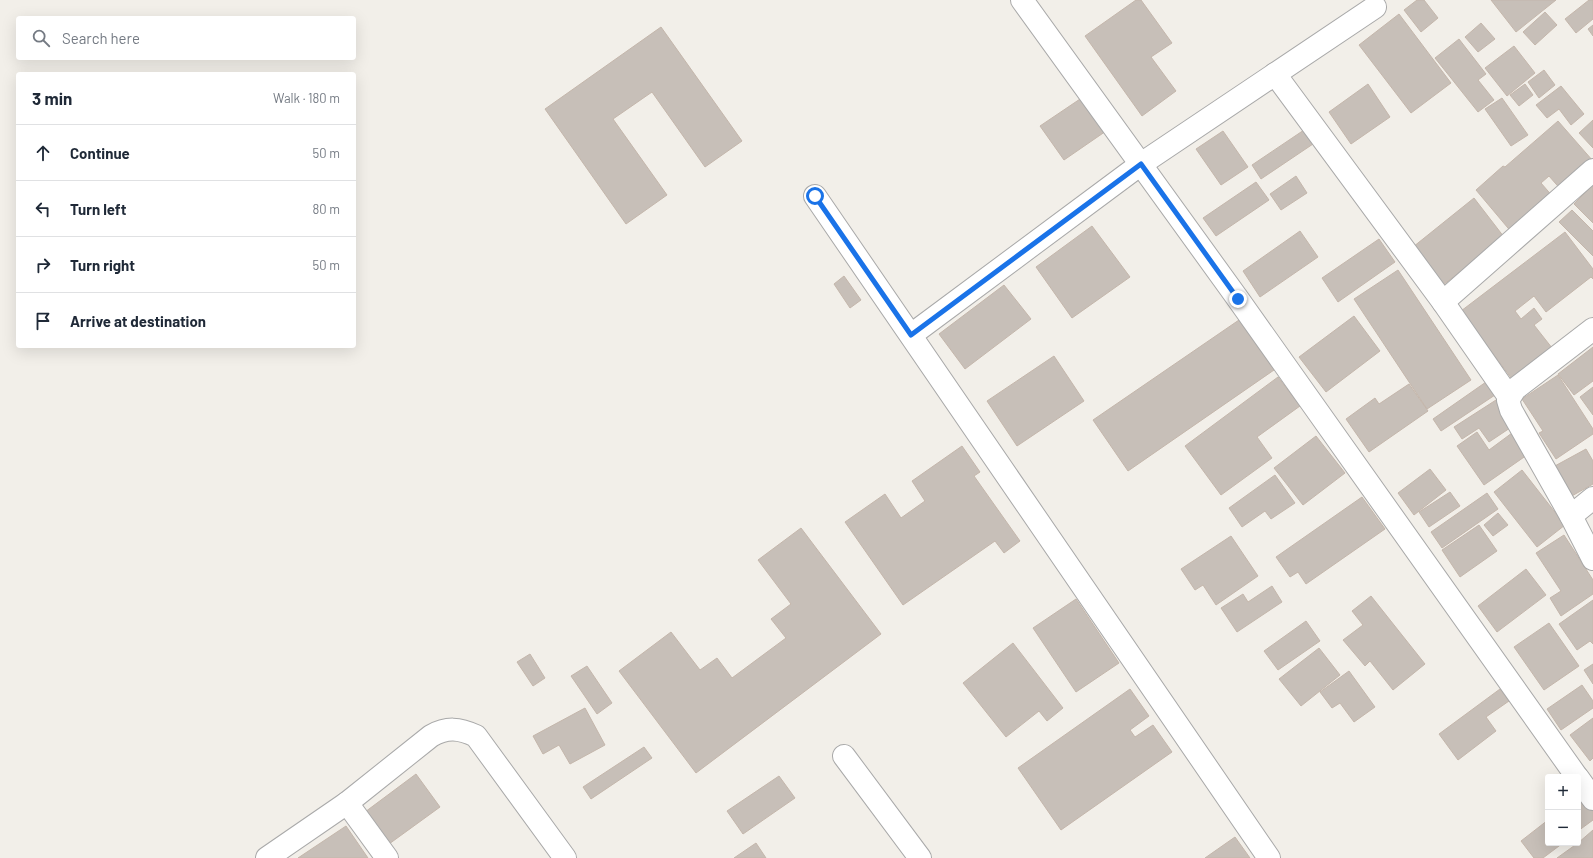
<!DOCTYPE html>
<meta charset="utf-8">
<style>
:root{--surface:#fff;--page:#f2f2f3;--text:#1f2937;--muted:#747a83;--line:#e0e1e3}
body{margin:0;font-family:Barlow,sans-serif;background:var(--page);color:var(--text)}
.controls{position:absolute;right:12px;bottom:12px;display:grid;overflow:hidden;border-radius:4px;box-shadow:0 4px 16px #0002}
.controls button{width:36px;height:36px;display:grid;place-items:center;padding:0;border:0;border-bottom:1px solid var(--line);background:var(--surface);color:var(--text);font:20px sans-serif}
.stop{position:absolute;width:12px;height:12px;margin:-9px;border:3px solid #1a73e8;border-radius:50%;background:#fff}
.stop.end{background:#1a73e8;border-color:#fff;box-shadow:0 1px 4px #0008}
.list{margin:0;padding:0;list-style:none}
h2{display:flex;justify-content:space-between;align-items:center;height:52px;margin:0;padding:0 16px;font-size:17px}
h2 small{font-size:13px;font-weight:400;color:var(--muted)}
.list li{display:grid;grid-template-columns:26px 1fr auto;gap:12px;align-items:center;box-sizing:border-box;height:56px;padding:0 16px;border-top:1px solid var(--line)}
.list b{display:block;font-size:15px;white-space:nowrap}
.list em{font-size:13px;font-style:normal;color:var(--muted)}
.icon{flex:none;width:22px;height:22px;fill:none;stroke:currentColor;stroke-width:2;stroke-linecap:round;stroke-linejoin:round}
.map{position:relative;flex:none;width:1593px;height:858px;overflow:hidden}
.search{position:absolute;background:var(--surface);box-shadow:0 4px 16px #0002;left:16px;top:16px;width:340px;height:44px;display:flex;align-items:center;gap:10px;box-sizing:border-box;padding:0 14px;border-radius:4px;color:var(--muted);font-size:15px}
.panel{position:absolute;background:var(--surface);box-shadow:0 4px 16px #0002;left:16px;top:72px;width:340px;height:276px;border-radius:4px}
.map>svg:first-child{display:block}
.building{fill:#c7bfb8;stroke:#c4b6ab}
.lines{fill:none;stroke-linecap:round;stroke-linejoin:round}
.minor-casing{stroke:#a9a9a9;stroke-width:24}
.minor{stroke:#fff;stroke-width:22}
.route{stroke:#1a73e8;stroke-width:5}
</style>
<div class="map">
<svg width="1593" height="858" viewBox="0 0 1593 858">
<rect width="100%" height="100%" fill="#f2efe9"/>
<g class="building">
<polygon points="1136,0 1141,0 1172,43 1151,57 1176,91 1142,116 1085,36"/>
<polygon points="1417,0 1424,0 1438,18 1421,32 1404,10"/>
<polygon points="1491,0 1556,0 1516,32"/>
<polygon points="1589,0 1593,0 1593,19 1576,33 1565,19"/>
<polygon points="1545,12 1557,25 1535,45 1523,32"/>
<polygon points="1399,14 1451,83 1411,113 1359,45"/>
<polygon points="1481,23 1495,39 1478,52 1465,37"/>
<polygon points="1593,25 1593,36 1588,29"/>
<polygon points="661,27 742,141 705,167 652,92 613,119 667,195 626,224 545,109"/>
<polygon points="1459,39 1486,74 1478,80 1494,100 1478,112 1435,58"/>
<polygon points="1514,46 1535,73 1507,96 1485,68"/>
<polygon points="1544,70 1555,85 1539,98 1528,82"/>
<polygon points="1368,84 1390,117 1351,144 1329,112"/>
<polygon points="1525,84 1533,95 1519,106 1510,95"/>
<polygon points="1561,86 1584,114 1571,125 1559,109 1547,118 1536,105"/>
<polygon points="1086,95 1109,129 1064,160 1040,126"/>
<polygon points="1502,98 1528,135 1511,146 1485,109"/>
<polygon points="1593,120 1593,148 1579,133"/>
<polygon points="1558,121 1593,161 1563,192 1549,176 1541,183 1554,198 1513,234 1476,190 1503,166 1505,167"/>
<polygon points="1304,130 1313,144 1261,179 1252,165"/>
<polygon points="1223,131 1248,167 1221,185 1196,149"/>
<polygon points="1296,176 1307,193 1281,210 1270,194"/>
<polygon points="1256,182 1269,200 1216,236 1203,218"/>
<polygon points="1593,185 1593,223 1574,204"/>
<polygon points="1474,198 1504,237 1438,289 1408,251"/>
<polygon points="1572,210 1593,231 1593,256 1559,222"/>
<polygon points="1092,226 1130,277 1072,318 1036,267"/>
<polygon points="1300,231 1318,257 1260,297 1243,271"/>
<polygon points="1565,232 1593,269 1593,279 1591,277 1546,312 1534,296 1515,311 1521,319 1534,308 1542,319 1534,325 1556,353 1515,383 1461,311"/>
<polygon points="1379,239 1395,262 1338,302 1322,278"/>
<polygon points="1398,270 1471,380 1427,409 1354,299"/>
<polygon points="844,276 861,300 850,308 834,284"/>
<polygon points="1004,285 1031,319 965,369 939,334"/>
<polygon points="1354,316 1380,351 1326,392 1299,357"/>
<polygon points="1239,320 1274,370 1128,471 1093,420"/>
<polygon points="1593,347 1593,381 1574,395 1558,374"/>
<polygon points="1054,356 1084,401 1017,446 987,401"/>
<polygon points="1558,375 1593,429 1593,434 1556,459 1539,433 1543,431 1522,399"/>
<polygon points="1278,377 1300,406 1257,437 1272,458 1221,495 1185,446"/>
<polygon points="1486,382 1495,395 1441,431 1433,419"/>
<polygon points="1409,384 1428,411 1369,452 1346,419 1375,398 1379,404"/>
<polygon points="1593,387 1593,415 1580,397"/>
<polygon points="1496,400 1513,426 1489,442 1479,428 1462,439 1454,427"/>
<polygon points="1477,432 1489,450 1512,433 1527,455 1484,485 1457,446"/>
<polygon points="1316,436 1345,473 1303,505 1274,468"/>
<polygon points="962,446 980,472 974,476 1020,541 1004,553 995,541 903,605 845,522 885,494 901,518 925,501 912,481"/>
<polygon points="1586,449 1593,461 1593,484 1570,497 1553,467"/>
<polygon points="1430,469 1446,490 1414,515 1398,493"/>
<polygon points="1522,470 1565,525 1537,547 1494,492"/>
<polygon points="1275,475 1295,503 1271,519 1265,511 1242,527 1229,508"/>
<polygon points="1450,492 1460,506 1429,527 1419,512"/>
<polygon points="1487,493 1498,509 1442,548 1431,532"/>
<polygon points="1362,497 1385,529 1306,584 1298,572 1290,577 1276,557"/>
<polygon points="1498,513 1508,525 1493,536 1484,525"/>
<polygon points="1479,525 1497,551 1460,577 1442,550"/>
<polygon points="801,528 881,634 696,773 619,671 671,632 700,670 717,658 732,678 786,638 771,619 791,604 758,560"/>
<polygon points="1564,535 1593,580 1593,594 1561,616 1550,598 1561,591 1536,553"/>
<polygon points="1231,536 1258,576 1216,605 1203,585 1195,590 1181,569"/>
<polygon points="1526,569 1546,595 1497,632 1478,606"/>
<polygon points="1272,586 1282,602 1237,632 1221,608 1243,594 1248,602"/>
<polygon points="1371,596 1425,664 1393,690 1370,661 1365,666 1343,640 1363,625 1352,611"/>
<polygon points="1076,599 1119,663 1076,692 1033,628"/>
<polygon points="1593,600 1593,644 1590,641 1577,650 1559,624"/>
<polygon points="1306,621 1320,641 1278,670 1264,651"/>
<polygon points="1549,623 1579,666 1544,690 1514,647"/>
<polygon points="1013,643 1063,708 1047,721 1039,711 1006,737 963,683"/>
<polygon points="1319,648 1340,675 1301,706 1279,679"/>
<polygon points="530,654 545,678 533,686 517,662"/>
<polygon points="1593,664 1593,684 1584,670"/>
<polygon points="587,666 612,703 597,714 571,676"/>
<polygon points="1349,671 1375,707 1354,722 1340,703 1332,708 1320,692"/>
<polygon points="1582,685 1593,701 1593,708 1561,730 1547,709"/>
<polygon points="1130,689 1149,716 1130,730 1135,737 1153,725 1172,752 1061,830 1018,768"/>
<polygon points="1500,689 1509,701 1486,717 1496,731 1458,760 1439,734"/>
<polygon points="585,708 605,745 570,764 559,745 543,754 533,736"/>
<polygon points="1593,718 1593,758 1590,761 1570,735"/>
<polygon points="644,747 652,758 591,799 583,787"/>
<polygon points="416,774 440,807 389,844 365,812"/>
<polygon points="779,776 795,798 743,834 727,811"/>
<polygon points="1581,795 1593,810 1593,820 1578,831 1578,797"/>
<polygon points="1548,820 1548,843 1563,843 1543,858 1534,858 1521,841"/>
<polygon points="346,826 368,858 298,858"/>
<polygon points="1593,830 1593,858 1557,858 1578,843"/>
<polygon points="1235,837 1250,858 1205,858"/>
<polygon points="756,843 766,858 734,858"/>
</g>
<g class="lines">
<g class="minor-casing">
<g id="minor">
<polyline points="1022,0 1238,299 1577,777"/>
<polyline points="1275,74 1443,302 1509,397"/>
<polyline points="815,196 1269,858"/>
<polyline points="1443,302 1593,170"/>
<polyline points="1593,329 1515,389 1508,400 1511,410 1571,516 1593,559"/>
<polyline points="911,335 1141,164 1375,7"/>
<polyline points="1571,516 1593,498"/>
<polyline points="844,756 920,858"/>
<polyline points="1578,778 1593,799"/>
<polyline points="347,803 387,858"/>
<path d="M267 858 347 803 431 736C447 727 459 728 476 736L565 858"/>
</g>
</g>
<use href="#minor" class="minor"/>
</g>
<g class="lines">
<polyline class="route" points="815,196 911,335 1141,164 1238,299"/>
</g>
</svg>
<div class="controls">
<button>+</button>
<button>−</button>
</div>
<div class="stop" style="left:815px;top:196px"></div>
<div class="stop end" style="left:1238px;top:299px"></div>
<div class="search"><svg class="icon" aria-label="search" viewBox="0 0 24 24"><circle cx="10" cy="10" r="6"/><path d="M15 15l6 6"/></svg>Search here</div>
<section class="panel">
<h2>3 min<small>Walk · 180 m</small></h2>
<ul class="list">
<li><svg class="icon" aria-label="ahead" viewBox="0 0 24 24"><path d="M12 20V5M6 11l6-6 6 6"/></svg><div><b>Continue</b></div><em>50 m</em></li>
<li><svg class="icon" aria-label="left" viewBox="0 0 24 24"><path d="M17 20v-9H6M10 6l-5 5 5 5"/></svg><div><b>Turn left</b></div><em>80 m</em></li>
<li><svg class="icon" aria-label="right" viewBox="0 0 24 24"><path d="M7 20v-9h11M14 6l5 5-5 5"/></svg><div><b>Turn right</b></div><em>50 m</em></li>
<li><svg class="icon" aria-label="arrive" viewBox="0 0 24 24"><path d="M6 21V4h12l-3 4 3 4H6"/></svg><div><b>Arrive at destination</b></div></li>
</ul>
</section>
</div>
